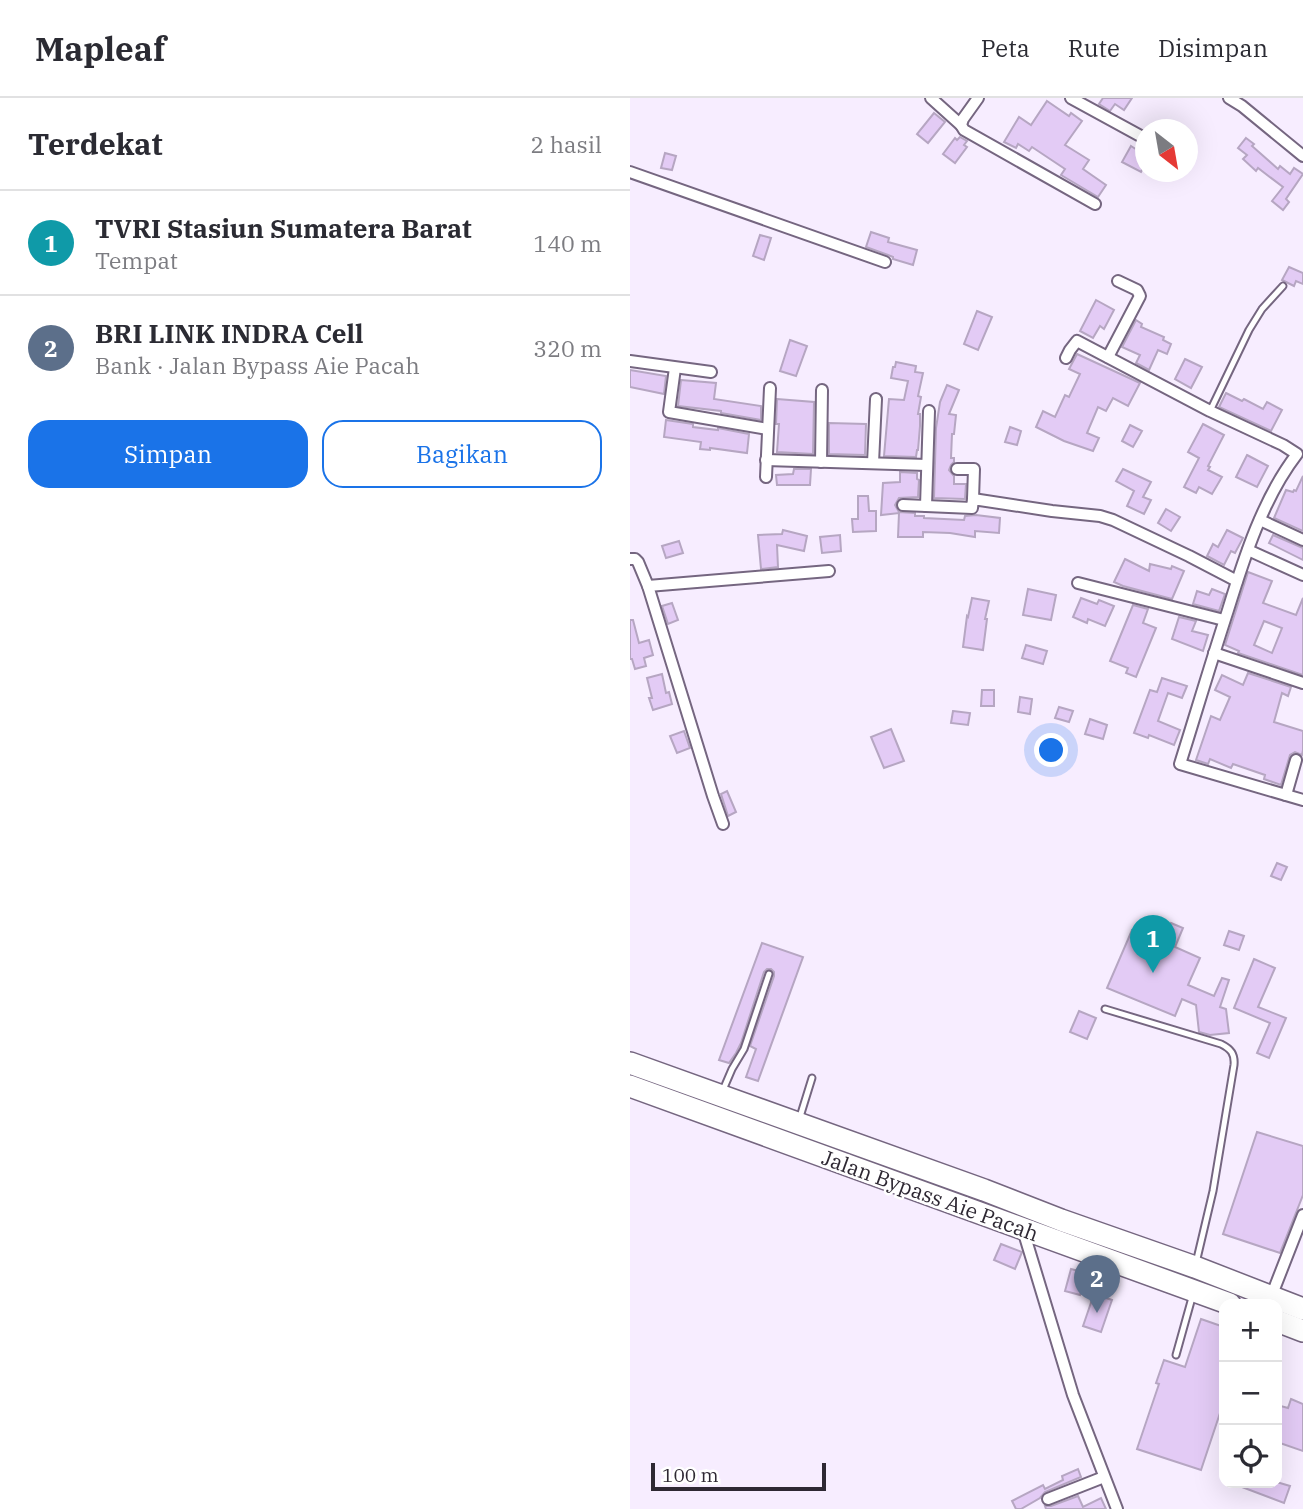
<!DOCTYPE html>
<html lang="id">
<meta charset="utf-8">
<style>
:root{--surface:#fff;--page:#f7f7f7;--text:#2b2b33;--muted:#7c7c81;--line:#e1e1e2;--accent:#1a73e8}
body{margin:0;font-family:"IBM Plex Serif",serif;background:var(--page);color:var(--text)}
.controls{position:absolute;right:21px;bottom:21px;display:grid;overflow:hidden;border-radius:14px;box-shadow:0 7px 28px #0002}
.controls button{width:63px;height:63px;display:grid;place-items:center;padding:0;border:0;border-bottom:2px solid var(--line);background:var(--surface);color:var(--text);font:35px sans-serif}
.compass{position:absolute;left:505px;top:21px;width:63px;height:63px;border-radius:50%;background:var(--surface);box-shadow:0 7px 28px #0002;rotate:149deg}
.scale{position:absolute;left:21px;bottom:18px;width:175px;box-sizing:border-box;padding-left:7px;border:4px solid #2e2833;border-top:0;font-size:19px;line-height:24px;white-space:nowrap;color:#2e2833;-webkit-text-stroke:5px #fff;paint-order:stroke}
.you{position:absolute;left:422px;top:653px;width:24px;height:24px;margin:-18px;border:5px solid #fff;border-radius:50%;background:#1a73e8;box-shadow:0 0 0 10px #1a73e833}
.badge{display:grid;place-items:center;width:46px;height:46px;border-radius:50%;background:var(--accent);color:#fff;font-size:23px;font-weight:700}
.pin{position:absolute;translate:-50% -58px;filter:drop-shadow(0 2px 4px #0008)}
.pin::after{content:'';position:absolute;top:37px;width:24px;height:21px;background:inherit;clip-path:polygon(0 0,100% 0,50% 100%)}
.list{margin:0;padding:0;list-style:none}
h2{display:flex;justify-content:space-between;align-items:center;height:91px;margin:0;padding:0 28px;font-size:30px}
h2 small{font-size:23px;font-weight:400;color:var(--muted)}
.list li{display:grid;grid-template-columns:46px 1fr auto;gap:21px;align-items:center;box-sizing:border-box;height:105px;padding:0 28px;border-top:2px solid var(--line)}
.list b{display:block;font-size:26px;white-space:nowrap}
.list p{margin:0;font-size:23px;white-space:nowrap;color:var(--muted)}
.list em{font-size:23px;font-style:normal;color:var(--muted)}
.actions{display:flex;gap:14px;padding:21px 28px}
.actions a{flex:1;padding:16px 0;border:2px solid var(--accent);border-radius:21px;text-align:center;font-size:24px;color:var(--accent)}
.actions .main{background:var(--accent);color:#fff}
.icon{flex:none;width:38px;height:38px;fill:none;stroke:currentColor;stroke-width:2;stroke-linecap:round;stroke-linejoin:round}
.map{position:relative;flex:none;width:673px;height:1411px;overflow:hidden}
header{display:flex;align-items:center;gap:42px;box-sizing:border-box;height:98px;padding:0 35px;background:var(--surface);border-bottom:2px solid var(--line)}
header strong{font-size:33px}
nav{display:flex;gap:38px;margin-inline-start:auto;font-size:24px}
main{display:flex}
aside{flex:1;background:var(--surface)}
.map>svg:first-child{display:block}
.building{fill:#e3cbf5;stroke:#b6a6c2;stroke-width:2;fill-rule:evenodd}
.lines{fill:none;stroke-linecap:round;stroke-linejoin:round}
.lane-casing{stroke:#756680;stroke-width:9}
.street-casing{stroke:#756680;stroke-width:14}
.highway-casing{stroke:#756680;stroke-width:24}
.lane{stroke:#fff;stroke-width:5}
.street{stroke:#fff;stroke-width:10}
.highway{stroke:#fff;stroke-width:21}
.labels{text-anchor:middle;stroke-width:5;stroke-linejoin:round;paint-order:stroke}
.street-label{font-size:21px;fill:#2e2833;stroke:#fff}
</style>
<header>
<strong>Mapleaf</strong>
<nav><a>Peta</a><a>Rute</a><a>Disimpan</a></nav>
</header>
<main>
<aside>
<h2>Terdekat<small>2 hasil</small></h2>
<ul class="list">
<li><span class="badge" style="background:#0f9aa8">1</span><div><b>TVRI Stasiun Sumatera Barat</b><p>Tempat</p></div><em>140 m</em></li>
<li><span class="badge" style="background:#5c6f8a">2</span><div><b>BRI LINK INDRA Cell</b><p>Bank · Jalan Bypass Aie Pacah</p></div><em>320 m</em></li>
</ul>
<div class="actions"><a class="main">Simpan</a><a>Bagikan</a></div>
</aside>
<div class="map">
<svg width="673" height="1411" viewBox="0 0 673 1411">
<rect width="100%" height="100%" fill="#f7edff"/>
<g class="building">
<polygon points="473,0 502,0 494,12 485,6 480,13 469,6"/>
<polygon points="417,3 439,18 441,15 452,23 435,47 459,62 453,71 476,87 468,99 431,77 435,71 402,49 399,53 388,46 386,50 374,44 389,19 401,27"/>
<polygon points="304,15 315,24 298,45 287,36"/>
<polygon points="330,39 337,43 334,47 337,49 325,65 313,56 325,40 327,42"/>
<polygon points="616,40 624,46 622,48 648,71 650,68 660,76 664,70 673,76 656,101 659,104 653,112 642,103 653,89 628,70 626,73 613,61 617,57 608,50"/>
<polygon points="501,48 515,57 515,66 511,74 492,64"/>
<polygon points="35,55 46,58 42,72 31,70"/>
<polygon points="241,134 259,140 258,144 287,152 283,167 263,161 263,159 258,157 236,149"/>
<polygon points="130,137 141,140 134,162 123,158"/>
<polygon points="659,169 673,175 673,186 666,183 664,188 652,182"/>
<polygon points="466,202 484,212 474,231 470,228 463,240 450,233"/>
<polygon points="347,213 362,219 348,252 334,246"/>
<polygon points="506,222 512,226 511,229 534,239 533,242 541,246 537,256 528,252 519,272 506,265 510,257 492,249"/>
<polygon points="160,242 177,248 166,278 150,273"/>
<polygon points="447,256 510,285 498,308 483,300 476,313 468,309 457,335 469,340 463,353 434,343 406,329 413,313 425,319 435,297 439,299 450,276 439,271"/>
<polygon points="555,261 572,269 561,290 545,281"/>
<polygon points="266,264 286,268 285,274 293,275 288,298 291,299 288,316 290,316 290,328 288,352 287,352 286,359 254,358 259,301 274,302 278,283 261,280 263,269 265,269"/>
<polygon points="0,272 36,278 34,296 0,289"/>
<polygon points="51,282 86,285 84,301 131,308 131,322 91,315 91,313 48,308"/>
<polygon points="317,287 329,292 319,316 326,317 324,336 322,336 321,360 324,360 324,364 321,367 319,372 324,378 324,386 336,386 335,401 304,400 306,330 310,304"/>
<polygon points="596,295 612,303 614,301 633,311 637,304 652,312 641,333 589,309"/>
<polygon points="147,301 184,304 183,356 147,354 149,326 146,326"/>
<polygon points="36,322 63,326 63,329 88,332 88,330 119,336 117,355 80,350 80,352 70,351 71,344 34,339"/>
<polygon points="199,325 236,326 235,357 199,356"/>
<polygon points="573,326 594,337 578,368 580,369 578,372 592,379 582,396 569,389 566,395 554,389 569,360 558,354"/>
<polygon points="500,327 512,333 503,349 492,343"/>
<polygon points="380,329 391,333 387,347 375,344"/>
<polygon points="617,357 638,368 627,389 606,379"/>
<polygon points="164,371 181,371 180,387 147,387 146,377 163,376"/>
<polygon points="493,371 521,384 513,399 521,402 514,416 497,408 504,393 486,383"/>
<polygon points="270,374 287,375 287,381 289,382 288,399 269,400 265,407 269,414 285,415 285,418 294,418 294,420 334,422 335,418 346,417 370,420 369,435 345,433 345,439 320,435 293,434 293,439 268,439 269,415 251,417 253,385 270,384"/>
<polygon points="673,378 673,433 644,420 656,392 663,394 664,392 666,393"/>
<polygon points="228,398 238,398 239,413 246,413 246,433 223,434 222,421 228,421"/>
<polygon points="536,411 550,419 541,433 528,425"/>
<polygon points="153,432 177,438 174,453 147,447 148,469 131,471 128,437 152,436"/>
<polygon points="597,432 613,440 605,455 601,453 594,467 577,458 583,446 588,449"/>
<polygon points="210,437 211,453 192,455 190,439"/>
<polygon points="643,437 673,450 673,462 639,445"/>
<polygon points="49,443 53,455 36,460 32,448"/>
<polygon points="495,461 519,473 520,466 541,471 542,468 554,473 542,501 493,488 484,484"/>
<path d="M618 474 642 483 633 505 666 517 673 500V577L608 555 609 553 595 547ZM634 523 652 530 642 555 624 547Z"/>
<polygon points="398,491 426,497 421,522 393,517"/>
<polygon points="582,491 595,496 589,513 563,506 567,493 579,497"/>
<polygon points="342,500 359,503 355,521 357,521 353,552 333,549 337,518 338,519"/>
<polygon points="451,500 467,506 469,502 484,508 475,528 458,521 457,525 443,519"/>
<polygon points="42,505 48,522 38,526 32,508"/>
<polygon points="503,507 518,511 513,525 526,530 506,579 496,575 498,570 480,563"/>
<polygon points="549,519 566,523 562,533 578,537 573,553 542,541"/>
<polygon points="0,522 3,522 9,545 19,542 23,557 14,560 16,568 5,571 2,561 0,561"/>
<polygon points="396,547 417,553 413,566 392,560"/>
<polygon points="618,575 661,589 658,598 652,595 644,624 673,633 673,652 672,657 665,654 660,657 651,687 634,681 635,677 603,666 601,670 580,661 578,666 566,662 581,618 590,622 600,599 585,592 592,577 613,587"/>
<polygon points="32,576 36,595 39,594 42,606 23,612 19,600 22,600 17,580"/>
<polygon points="532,580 557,588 552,600 538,595 528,623 550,632 544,647 519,637 518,640 504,635 520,592 527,594"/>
<polygon points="352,592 364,592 364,608 351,608"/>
<polygon points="390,599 402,601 400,616 388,614"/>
<polygon points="429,609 443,613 439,624 425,620"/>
<polygon points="323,613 340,615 338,627 321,625"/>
<polygon points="460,621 477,627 473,641 455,636"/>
<polygon points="261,631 274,663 254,670 241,639"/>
<polygon points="54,633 60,650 47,655 40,638"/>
<polygon points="97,693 106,714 98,718 91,696"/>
<polygon points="647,765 657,769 651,782 641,778"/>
<polygon points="541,825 553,830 545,849 570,860 558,887 584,898 592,880 599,882 590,909 596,911 599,935 580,937 569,934 566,907 552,901 545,918 477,890 502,832 533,844"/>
<polygon points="599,833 614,838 609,852 594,847"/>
<polygon points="132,845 173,859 128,983 116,979 126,951 120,948 144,878 144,874 141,871 137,871 134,874 111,945 106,955 99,965 89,962"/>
<polygon points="624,861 645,870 628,909 656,920 639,960 627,955 640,925 604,910"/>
<polygon points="449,913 466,920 457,941 440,934"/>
<polygon points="627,1034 673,1048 673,1097 650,1155 593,1136"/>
<polygon points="371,1146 392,1154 385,1171 364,1162"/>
<polygon points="441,1171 456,1175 450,1197 435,1193"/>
<polygon points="464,1196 482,1202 471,1234 453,1228"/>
<polygon points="571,1221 594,1229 594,1303 571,1372 507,1351 529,1286 526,1285 534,1262 555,1269"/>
<polygon points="661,1301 673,1306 673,1353 647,1344 647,1307 658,1310"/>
<polygon points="448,1371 451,1379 415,1394 410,1400 391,1411 386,1411 382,1403 413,1387 415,1391 433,1382 432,1378"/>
<polygon points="604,1385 650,1385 660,1388 654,1405 604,1386"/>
<polygon points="448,1398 453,1409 471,1400 476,1411 416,1411 415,1408 421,1408"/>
</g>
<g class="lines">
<g class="lane-casing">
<g id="lane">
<polyline points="580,313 619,232 632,211 653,188"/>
<path d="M475 911 591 946C601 951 605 956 604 967L583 1093 566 1165"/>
<polyline points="93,992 102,971 114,951 139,876"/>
<polyline points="169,1022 182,980"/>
<polyline points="546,1257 563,1196"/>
</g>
</g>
<g class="street-casing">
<g id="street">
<polyline points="301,0 331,27"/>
<polyline points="348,0 333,21 331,27 334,32 465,106"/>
<polyline points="441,0 516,41"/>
<polyline points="599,0 612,8 673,58"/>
<polyline points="0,74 255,164"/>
<polyline points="478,259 510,198 507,192 488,183"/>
<path d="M436 260 440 252 447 243 580 313 653 347 667 356C633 400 614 460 598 512 581 564 566 615 550 666L673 702"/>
<polyline points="0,263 81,274"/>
<polyline points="45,270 39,314 138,331"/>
<polyline points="136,362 297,367"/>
<polyline points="191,364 192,292"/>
<polyline points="243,365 246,301"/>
<polyline points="327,371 344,371 343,401"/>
<polyline points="136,379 140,290"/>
<polyline points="273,407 342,410 343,401 422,413 470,418 483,422 559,458 607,483"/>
<polyline points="296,408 299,313"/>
<polyline points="630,422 673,442"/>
<polyline points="618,452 673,477"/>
<polyline points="0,461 5,461 8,464 18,488 83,698 93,726"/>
<polyline points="448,485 594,522"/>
<polyline points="18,488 199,473"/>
<polyline points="584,555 673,585"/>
<polyline points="656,697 666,662"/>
<polyline points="393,1132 443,1297 487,1411"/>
<polyline points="641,1199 673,1117"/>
<polyline points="418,1401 474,1379"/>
</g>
</g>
<g class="highway-casing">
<g id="highway">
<polyline points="0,965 354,1092 431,1122 565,1169 673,1211"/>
<polyline points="0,988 600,1206"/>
<polyline points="647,1223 673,1233"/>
</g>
</g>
<use href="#lane" class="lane"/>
<use href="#street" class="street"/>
<use href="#highway" class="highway"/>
</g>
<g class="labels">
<g class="street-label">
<text transform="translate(300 1098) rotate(20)" y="7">Jalan Bypass Aie Pacah</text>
</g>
</g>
</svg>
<div class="controls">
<button>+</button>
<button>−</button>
<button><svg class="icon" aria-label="locate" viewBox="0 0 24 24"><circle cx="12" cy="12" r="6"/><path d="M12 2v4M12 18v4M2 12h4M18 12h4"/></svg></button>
</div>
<svg class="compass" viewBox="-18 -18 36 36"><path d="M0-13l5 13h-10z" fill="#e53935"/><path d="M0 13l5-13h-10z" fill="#7c7c81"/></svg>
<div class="scale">100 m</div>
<div class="you"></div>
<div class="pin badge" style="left:523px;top:875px;background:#0f9aa8">1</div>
<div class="pin badge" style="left:467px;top:1215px;background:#5c6f8a">2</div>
</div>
</main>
